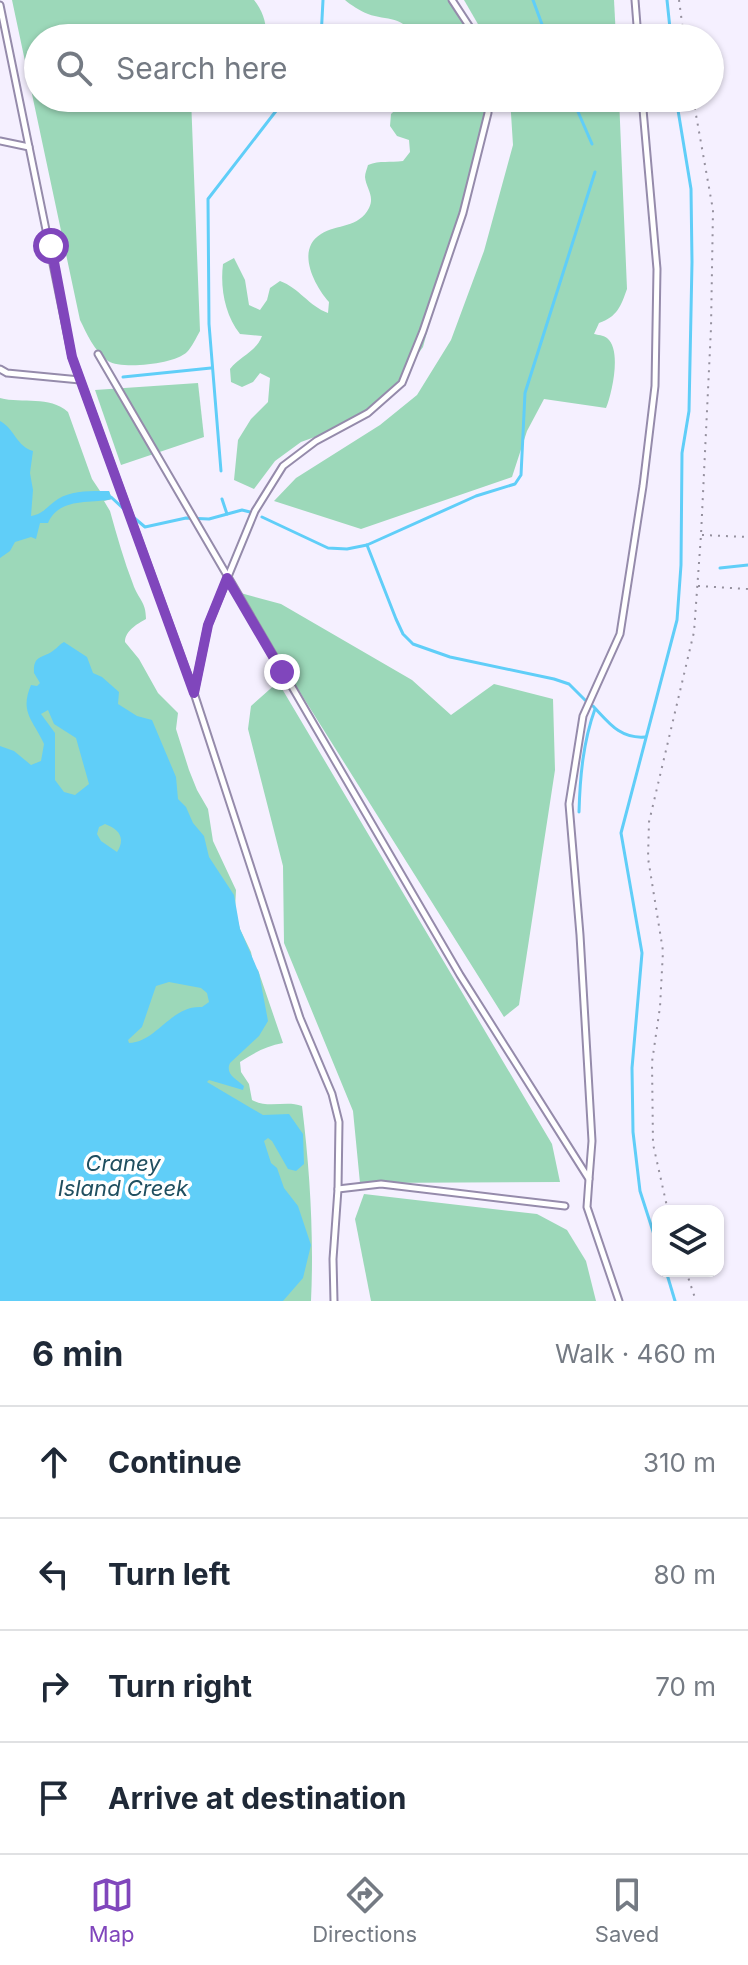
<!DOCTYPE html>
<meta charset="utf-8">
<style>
:root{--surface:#fff;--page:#f6f6f7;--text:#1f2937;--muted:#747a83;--line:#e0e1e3;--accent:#8046bc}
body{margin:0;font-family:Inter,sans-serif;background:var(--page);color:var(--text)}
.controls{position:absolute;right:24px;bottom:24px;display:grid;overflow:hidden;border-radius:16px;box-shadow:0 2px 6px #0004}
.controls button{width:72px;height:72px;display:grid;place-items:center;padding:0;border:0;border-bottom:2px solid var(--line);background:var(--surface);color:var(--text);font:40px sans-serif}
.stop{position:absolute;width:24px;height:24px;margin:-18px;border:6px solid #8046bc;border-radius:50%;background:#fff}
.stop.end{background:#8046bc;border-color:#fff;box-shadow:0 2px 8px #0008}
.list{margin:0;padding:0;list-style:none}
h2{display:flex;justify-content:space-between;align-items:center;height:104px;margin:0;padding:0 32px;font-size:34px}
h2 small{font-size:26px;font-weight:400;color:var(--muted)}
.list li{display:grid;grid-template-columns:52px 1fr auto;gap:24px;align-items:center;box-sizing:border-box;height:112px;padding:0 32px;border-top:2px solid var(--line)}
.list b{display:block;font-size:30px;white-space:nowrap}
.list em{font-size:26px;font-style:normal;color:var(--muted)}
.icon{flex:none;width:44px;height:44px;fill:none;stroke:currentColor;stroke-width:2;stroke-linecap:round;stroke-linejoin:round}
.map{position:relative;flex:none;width:748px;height:1301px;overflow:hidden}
.search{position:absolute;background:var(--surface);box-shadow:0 2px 6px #0004;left:24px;right:24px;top:24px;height:88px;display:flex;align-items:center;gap:20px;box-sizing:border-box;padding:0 28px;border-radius:44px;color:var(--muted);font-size:30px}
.sheet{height:552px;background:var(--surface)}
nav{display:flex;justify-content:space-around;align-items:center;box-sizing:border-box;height:112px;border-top:2px solid var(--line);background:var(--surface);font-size:22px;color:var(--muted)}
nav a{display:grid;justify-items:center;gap:4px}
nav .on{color:var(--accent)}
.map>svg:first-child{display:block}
.green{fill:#9cd8b9}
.water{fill:#60cef8;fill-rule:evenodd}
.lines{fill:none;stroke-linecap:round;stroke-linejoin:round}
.stream{stroke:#60cef8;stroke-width:3}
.lane-casing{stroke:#958bab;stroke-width:9}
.path{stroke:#95909e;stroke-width:2;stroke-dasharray:2 6;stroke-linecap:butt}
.lane{stroke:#fff;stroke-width:5}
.route{stroke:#8046bc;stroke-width:10}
.labels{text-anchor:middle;stroke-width:7;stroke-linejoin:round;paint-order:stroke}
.water-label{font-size:22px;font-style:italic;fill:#204f60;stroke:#fff}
</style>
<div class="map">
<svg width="748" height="1301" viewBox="0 0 748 1301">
<rect width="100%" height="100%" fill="#f5f0ff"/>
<g class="green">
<path d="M12 0H254C263 11 267 24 266 38H38V98H191L200 331C196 338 192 347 187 352 175 364 122 370 108 361 94 351 87 334 80 320Z"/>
<path d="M345 0H450L475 38H412C406 15 386 21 368 14 360 11 351 5 345 0Z"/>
<polygon points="464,0 614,0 616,38 486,38"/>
<path d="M408 98H485V115L475 156 423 347 399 380 375 405 334 430 301 442 275 461 254 489 234 480 238 440 251 419 268 402 270 378 260 373 253 382 242 387 231 382 230 369C240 356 256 352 262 336L240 334C225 315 220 288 223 264L234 258 245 280 249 305 260 310 267 300 270 288 280 281C299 288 309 306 328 313L329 302C315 286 295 250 321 234 337 224 359 228 369 208 375 196 366 188 365 177 365 173 367 169 368 165 380 160 390 163 403 161L410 152 409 140 397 136 390 126 391 114Z"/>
<path d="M510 98H619L627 289C621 306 617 317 599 323L594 334C598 335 603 335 607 338 622 350 612 393 606 408L544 399 527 431 512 477 361 529 274 501 296 478 380 425 417 395 451 340 484 251 513 145Z"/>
<polygon points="198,383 204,437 121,465 95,390"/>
<path d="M0 398C23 404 49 395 68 412L92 479 100 491H109L112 499 104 501 110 511C117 536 124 561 133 584 138 599 146 601 146 619 137 624 125 631 125 642L139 659 158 693 178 713 176 729 189 770 197 790 208 809 213 841 236 890 235 910 240 929 251 952 254 967 258 970 283 1043C266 1046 254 1053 240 1062L241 1072 249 1084 252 1100C269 1109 286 1100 302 1106 310 1171 314 1236 311 1301H21L0 1232Z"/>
<polygon points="237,592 281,604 412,680 451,715 494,684 553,699 555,770 519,1005 504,1017"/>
<polygon points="278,682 552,1144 560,1182 360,1183 353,1111 284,943 283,866 248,729 251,706"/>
<polygon points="364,1194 537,1214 567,1230 586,1261 596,1301 371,1301 355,1219"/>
</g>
<g class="water">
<path d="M0 421C14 428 17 447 33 451L30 473 33 490 31 516C44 514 48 505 58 499 72 490 93 491 109 491L112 499C90 504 59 497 48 523H40L36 539 31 537 15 542 10 551 0 558Z"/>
<path d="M64 642 87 657 93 673 102 677 119 692 118 704 137 716 152 720 176 777 178 799 186 807 193 823 204 836 209 857 234 895 240 929 259 973 268 1021 259 1036 230 1063C225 1074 236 1079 244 1086L243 1090 209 1080 207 1082 263 1115 289 1114 303 1134 304 1164 296 1171 288 1169 272 1141 268 1138 264 1141 271 1163 277 1168 284 1188 298 1206 311 1245 303 1278 283 1301H0V746L14 751 31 765 41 761 44 744C34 721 19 713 31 685L37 686 40 683 34 673C33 654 43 659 54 650 57 648 60 644 64 642ZM48 710 54 724 76 738 89 784 75 795 64 792 55 780V733L41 714ZM105 824C119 829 126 838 117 852L101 841 97 834 99 827ZM169 982 201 988 207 993 209 1002 202 1007C171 1005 157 1042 129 1043L128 1040 142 1027 156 986Z"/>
</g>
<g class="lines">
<g class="stream">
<polyline points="533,0 547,38"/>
<polyline points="667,0 671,38"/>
<polyline points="321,38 323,0"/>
<polyline points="572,98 592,144"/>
<polyline points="123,377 211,368"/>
<polyline points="221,471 209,324 208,199 286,98"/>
<polyline points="111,497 126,511"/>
<polyline points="222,499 227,514"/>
<polyline points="132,516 145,527 186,518 209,519 242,510 250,512"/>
<polyline points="262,517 328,548 347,549 367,545 476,496 515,484 521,475 525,393 595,172"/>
<polyline points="367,545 396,619 403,634 413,644 450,657 554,679 569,684 585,700"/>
<polyline points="720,568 748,565"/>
<path d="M593 706C609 723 620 739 645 737"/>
<path d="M579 812C580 777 583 742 595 709"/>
<polyline points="658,1247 640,1191 633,1132 632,1068 642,953 621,833 677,620 681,565 682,453 689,411 692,262 691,189 676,98"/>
<polyline points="666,1271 675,1301"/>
</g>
<g class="lane-casing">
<g id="lane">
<polyline points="452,0 477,38"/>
<polyline points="635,0 638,38"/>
<polyline points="0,5 72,357 194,692"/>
<polyline points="0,141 29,147"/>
<polyline points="98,354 460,975 589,1179 587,1207 619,1301"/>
<polyline points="0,369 7,373 80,380"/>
<polyline points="589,1179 592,1141 580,935 569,804 583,716 620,634 643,486 655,386 657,269 642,98"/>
<polyline points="338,1189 381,1184 565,1206"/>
<polyline points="334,1301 333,1259 338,1189 339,1122 332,1094 300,1018 194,693 208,625 255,511 283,466 316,441 368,413 402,383 423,331 463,213 488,113 488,98"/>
</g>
</g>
<g class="path">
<polyline points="679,0 684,38"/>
<polyline points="702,535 748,537"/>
<polyline points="698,586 748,589"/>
<polyline points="668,1211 653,1144 652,1062 660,1007 663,951 648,858 649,822 694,632 701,535 711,328 713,210 693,98"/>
<polyline points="686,1271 696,1301"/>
</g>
<use href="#lane" class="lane"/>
</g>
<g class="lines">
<polyline class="route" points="51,246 72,357 194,693 208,625 227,578 282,672"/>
</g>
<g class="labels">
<g class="water-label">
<text x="123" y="1171">Craney<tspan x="123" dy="25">Island Creek</tspan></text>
</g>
</g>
</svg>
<div class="controls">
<button><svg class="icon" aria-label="layers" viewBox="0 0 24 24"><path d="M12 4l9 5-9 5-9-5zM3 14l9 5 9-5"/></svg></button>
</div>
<div class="stop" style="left:51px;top:246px"></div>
<div class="stop end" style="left:282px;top:672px"></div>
<div class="search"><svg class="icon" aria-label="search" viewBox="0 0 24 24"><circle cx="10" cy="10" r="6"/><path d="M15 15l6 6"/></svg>Search here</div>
</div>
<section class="sheet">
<h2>6 min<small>Walk · 460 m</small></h2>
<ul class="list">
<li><svg class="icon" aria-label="ahead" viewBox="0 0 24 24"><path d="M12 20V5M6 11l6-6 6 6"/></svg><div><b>Continue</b></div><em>310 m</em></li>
<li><svg class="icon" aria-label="left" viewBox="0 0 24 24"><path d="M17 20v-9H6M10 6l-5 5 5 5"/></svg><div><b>Turn left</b></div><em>80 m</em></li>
<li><svg class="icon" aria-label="right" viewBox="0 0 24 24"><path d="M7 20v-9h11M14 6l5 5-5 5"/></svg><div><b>Turn right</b></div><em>70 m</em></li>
<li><svg class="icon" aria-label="arrive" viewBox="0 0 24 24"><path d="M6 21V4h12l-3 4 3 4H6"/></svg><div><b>Arrive at destination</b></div></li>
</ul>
</section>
<nav>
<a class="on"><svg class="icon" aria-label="map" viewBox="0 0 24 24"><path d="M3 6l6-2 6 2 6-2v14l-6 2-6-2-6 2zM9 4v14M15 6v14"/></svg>Map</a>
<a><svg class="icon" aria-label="directions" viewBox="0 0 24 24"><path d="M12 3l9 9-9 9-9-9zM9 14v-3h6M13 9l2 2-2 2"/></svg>Directions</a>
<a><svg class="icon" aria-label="saved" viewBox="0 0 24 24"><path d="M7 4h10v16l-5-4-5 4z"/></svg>Saved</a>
</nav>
